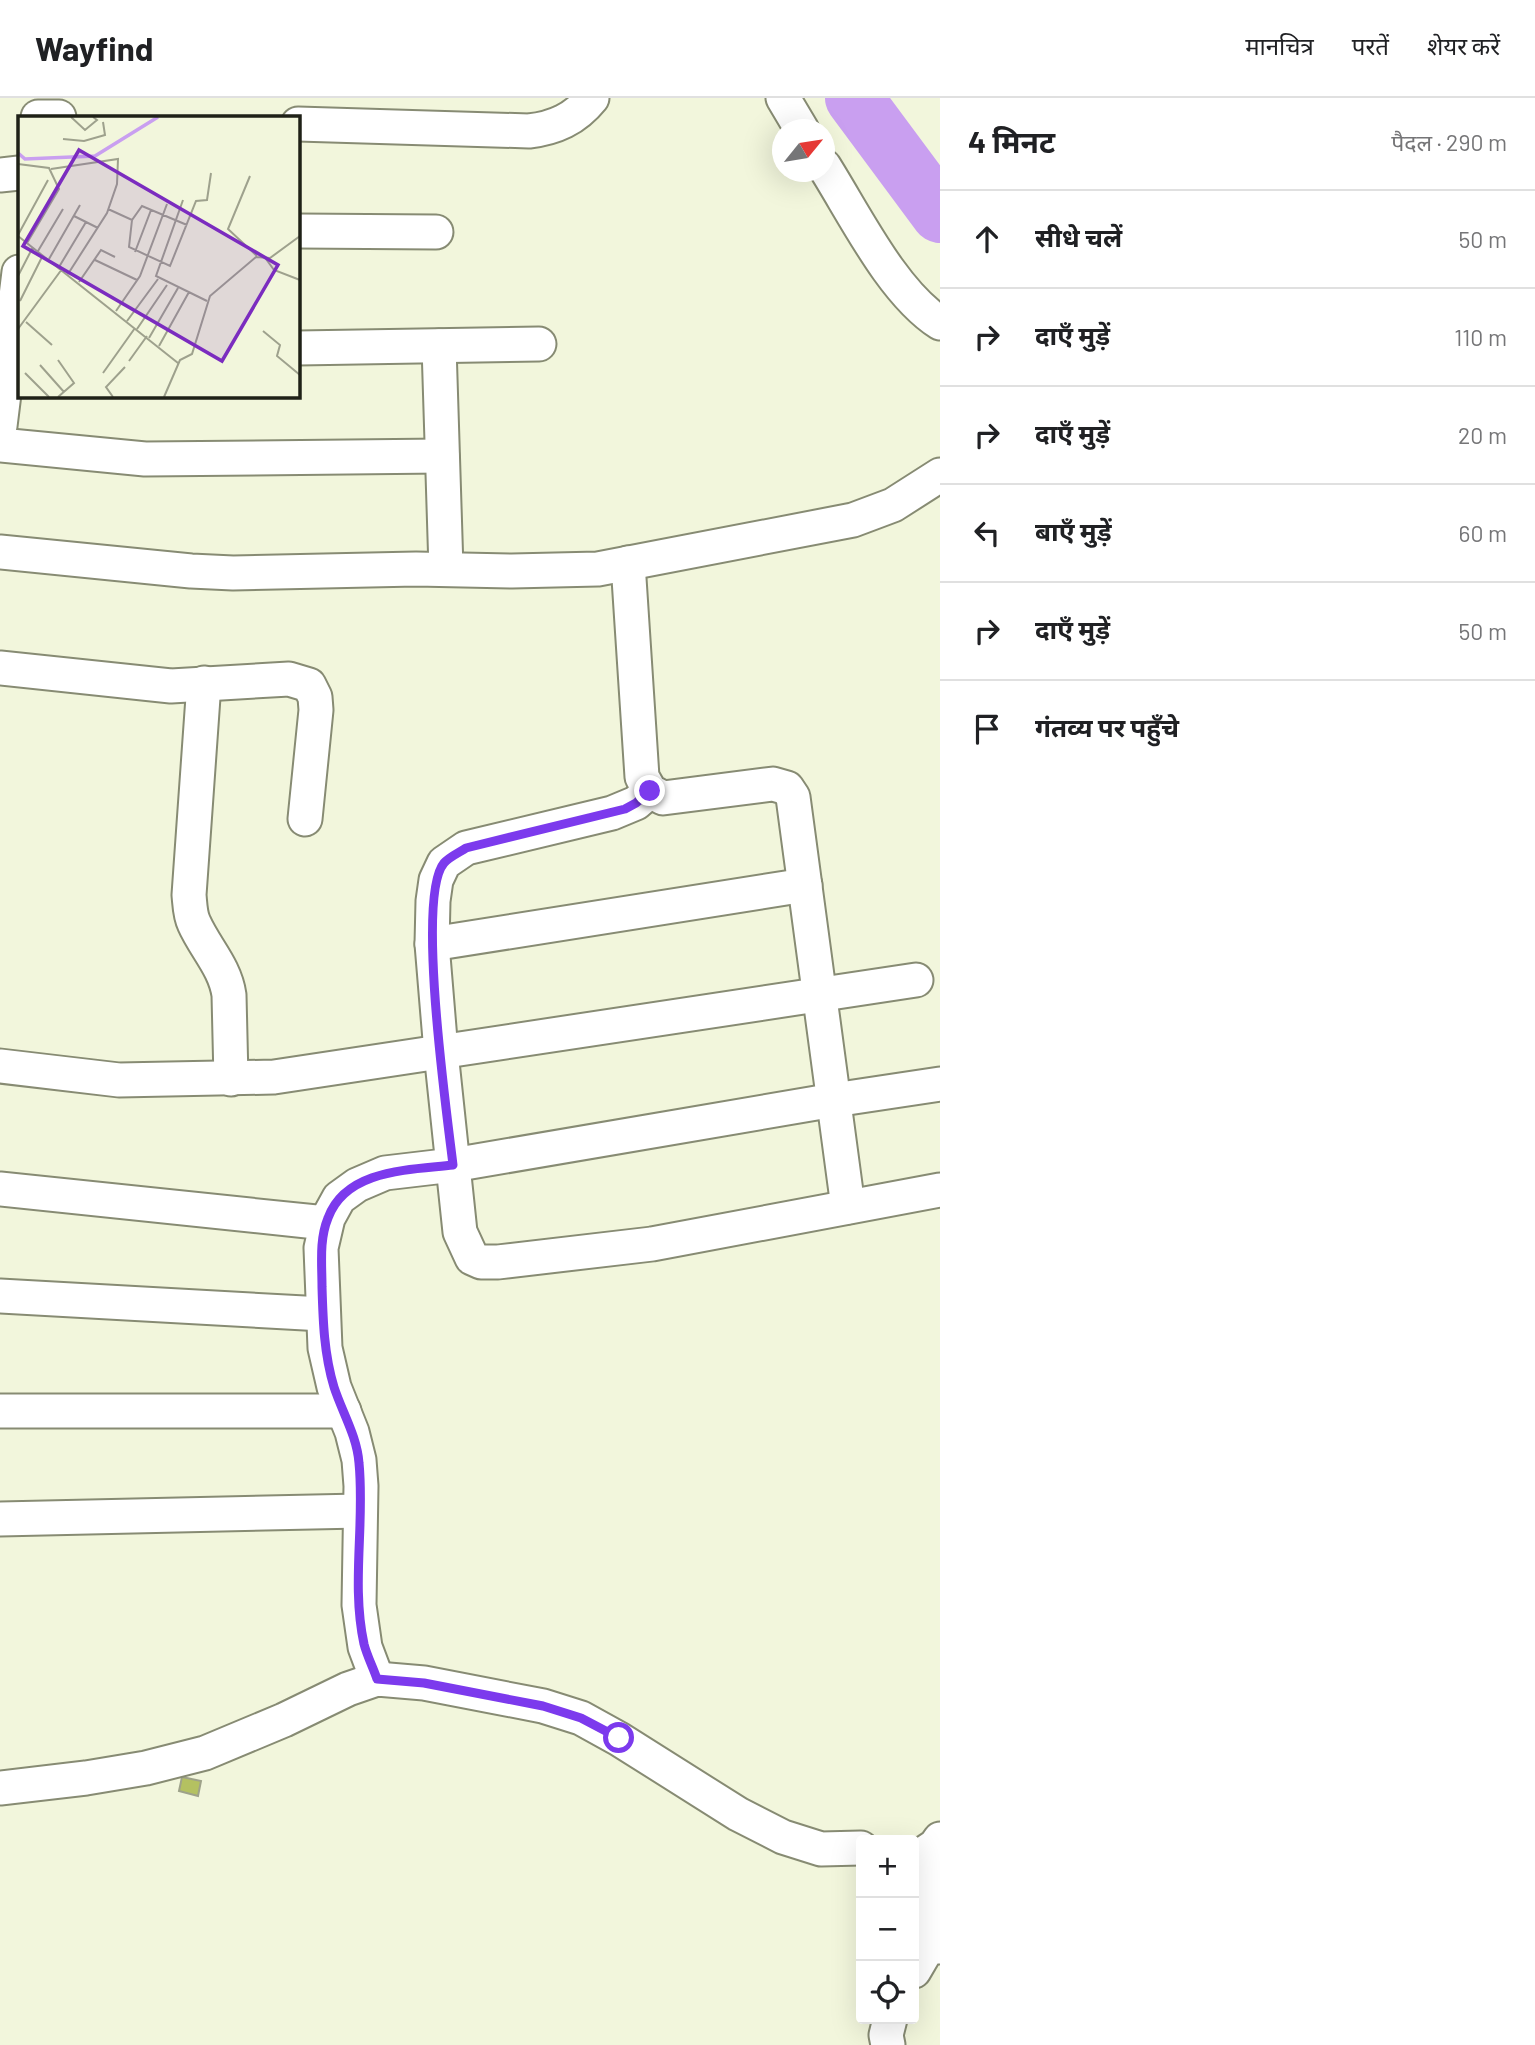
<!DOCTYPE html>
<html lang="hi">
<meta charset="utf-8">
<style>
:root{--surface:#fff;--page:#f2f2f2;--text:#202124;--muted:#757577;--line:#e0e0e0}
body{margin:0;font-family:Barlow,"Noto Sans Devanagari",sans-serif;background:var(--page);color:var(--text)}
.controls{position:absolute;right:21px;bottom:21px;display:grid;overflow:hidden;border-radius:7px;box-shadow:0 7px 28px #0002}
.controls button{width:63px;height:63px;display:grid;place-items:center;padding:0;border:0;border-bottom:2px solid var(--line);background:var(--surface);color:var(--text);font:35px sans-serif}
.compass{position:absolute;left:772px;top:21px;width:63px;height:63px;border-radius:50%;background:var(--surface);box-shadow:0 7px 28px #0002;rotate:60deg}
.stop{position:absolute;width:21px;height:21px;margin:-16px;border:5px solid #7c3aed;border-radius:50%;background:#fff}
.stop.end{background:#7c3aed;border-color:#fff;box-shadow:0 2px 7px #0008}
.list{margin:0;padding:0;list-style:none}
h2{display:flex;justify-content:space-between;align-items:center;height:91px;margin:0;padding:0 28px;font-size:30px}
h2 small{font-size:23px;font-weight:400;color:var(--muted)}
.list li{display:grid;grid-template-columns:46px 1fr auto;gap:21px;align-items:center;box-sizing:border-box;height:98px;padding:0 28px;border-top:2px solid var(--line)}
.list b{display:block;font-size:26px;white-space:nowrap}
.list em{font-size:23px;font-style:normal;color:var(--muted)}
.icon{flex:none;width:38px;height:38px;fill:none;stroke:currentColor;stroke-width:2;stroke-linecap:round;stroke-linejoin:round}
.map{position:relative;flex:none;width:940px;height:1947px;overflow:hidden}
header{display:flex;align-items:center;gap:42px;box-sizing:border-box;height:98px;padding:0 35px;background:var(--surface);border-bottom:2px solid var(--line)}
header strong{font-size:33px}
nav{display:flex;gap:38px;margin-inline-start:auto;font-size:24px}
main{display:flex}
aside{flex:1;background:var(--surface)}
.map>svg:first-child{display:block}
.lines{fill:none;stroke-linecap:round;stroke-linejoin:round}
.river{stroke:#c99ff0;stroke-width:58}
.building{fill:#b4c161;stroke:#9ea28a;stroke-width:2}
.minor-casing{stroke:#878b73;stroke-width:37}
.minor{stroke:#fff;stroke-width:33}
.route{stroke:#7c3aed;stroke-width:9}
.inset-river{fill:none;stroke:#c99ff0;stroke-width:3.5}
.inset-road{fill:none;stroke:#9ea18d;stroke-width:2}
.view{fill:#7b2cbf;fill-opacity:0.15;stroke:#7b2cbf;stroke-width:3.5}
.inset-edge{fill:none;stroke:#1f2117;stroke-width:3.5}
</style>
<header>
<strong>Wayfind</strong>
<nav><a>मानचित्र</a><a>परतें</a><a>शेयर करें</a></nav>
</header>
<main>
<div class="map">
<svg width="940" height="1947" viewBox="0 0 940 1947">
<rect width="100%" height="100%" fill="#f2f6dc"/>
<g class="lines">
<polyline class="river" points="854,0 940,116"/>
</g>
<polygon class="building" points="182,1679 201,1683 198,1698 179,1693"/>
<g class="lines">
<g class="minor-casing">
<g id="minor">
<polyline points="783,0 802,32"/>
<polyline points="38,19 59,19"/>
<path d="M298 26 529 33C555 30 575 21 592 0"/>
<path d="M824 68C855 117 892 194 940 225"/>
<polyline points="0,77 19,75"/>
<polyline points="298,133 436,134"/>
<polyline points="439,248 446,471"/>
<polyline points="298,250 539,246"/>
<polyline points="0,328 19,174"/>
<polyline points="0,347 145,361 442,358"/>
<polyline points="0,454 191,473 233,475 416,471 512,473 598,471 853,422 893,407 940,377"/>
<polyline points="628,465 642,679 650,693 663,700 773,686 787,690 793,699 848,1109"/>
<polyline points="0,570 171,588 289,581 309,587 315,599 316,612 305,721"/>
<path d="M204 585 189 797C190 807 190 817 194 825 205 850 225 869 229 897L231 981"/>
<polyline points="650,693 636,705 612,715 466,750 444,765 436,782 433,803 432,846 441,954 460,1134 472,1160 481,1164 498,1164 652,1146 940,1092"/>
<polyline points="432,846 805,787"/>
<polyline points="0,968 119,982 274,979 916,882"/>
<polyline points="0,1091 326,1125"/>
<polyline points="0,1198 323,1216"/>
<polyline points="0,1313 344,1313"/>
<polyline points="0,1421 360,1413"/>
<polyline points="377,1581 365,1549 359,1507 361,1388 359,1362 352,1334 334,1289 325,1250 321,1150 328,1120 339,1100 357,1087 385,1075 453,1067 834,1002 940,986"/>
<polyline points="0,1690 86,1680 146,1670 205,1655 284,1622 348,1591 377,1581 424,1585 543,1608 581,1620 619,1641 738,1716 783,1739 821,1751 861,1750"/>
<path d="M914 1758C940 1778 927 1800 931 1828 932 1836 936 1842 940 1849"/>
<polyline points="917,1760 935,1748 940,1741"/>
<polyline points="914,1873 934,1839"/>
<polyline points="888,1947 886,1937 890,1921"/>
</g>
</g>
<use href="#minor" class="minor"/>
</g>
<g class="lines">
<path class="route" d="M619 1640 581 1620 543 1608 424 1585 377 1581C373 1569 367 1558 364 1546 351 1486 365 1425 359 1365 357 1338 342 1314 334 1289 324 1256 323 1223 322 1189 322 1166 319 1142 328 1120 346 1071 410 1072 453 1067 447 1016 416 798 444 765 449 759 460 754 466 750L625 711 636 705 650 693"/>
</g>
<g transform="translate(18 18)">
<rect width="282" height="282" fill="#f2f6dc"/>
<path class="inset-river" d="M0 37 7 43 77 40 140 1"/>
<path class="inset-road" d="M53 1 67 14 79 4 75 1M45 23 66 25 87 19 85 6M0 48 31 52 41 73 9 127M33 53 100 43 99 68 89 97 50 158M232 60 210 113 239 140M165 84 138 160 189 185M90 93 114 104 124 90 169 109M56 100 80 112M114 104 111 131 152 150 178 85 189 84 193 57M0 119 30 64M0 120 160 247M20 135 45 93M117 136 133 94M31 143 62 89M248 143 256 154 282 164M77 144 119 164M41 151 68 106M0 160 15 131M61 166 83 134 97 141M2 185 25 139M98 195 122 160 149 88M109 205 140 163M8 206 34 229M0 213 44 153M119 213 149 169M245 215 262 229 259 240 282 259M131 222 160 172M141 230 171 176M40 244 56 267 40 281M111 245 129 220M22 249 46 276M7 257 31 281M85 257 117 212M95 281 88 271 107 251M146 281 162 244 174 238 192 180 238 141 252 142 282 120"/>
<path class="view" d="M61 34 260 149 204 245 5 130Z"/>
<rect width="282" height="282" class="inset-edge"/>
</g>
</svg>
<div class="controls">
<button>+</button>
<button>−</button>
<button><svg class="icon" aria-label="locate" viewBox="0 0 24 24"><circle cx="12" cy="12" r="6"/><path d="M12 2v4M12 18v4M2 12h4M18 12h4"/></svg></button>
</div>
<svg class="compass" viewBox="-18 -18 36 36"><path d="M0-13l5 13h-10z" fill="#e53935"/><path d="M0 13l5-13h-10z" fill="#757577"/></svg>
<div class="stop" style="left:619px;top:1640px"></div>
<div class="stop end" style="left:650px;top:693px"></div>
</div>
<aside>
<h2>4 मिनट<small>पैदल · 290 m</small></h2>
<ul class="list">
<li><svg class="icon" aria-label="ahead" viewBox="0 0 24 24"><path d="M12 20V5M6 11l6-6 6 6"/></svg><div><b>सीधे चलें</b></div><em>50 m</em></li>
<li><svg class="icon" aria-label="right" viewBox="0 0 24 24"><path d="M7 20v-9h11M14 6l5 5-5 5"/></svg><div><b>दाएँ मुड़ें</b></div><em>110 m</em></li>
<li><svg class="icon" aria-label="right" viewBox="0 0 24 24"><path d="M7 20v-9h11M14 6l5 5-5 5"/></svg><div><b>दाएँ मुड़ें</b></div><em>20 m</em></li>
<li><svg class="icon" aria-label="left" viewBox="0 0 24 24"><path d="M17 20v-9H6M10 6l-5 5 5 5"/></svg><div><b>बाएँ मुड़ें</b></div><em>60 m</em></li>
<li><svg class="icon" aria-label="right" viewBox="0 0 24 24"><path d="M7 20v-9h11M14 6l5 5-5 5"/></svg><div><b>दाएँ मुड़ें</b></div><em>50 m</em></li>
<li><svg class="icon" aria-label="arrive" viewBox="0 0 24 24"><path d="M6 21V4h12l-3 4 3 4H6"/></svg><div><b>गंतव्य पर पहुँचे</b></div></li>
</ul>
</aside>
</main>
